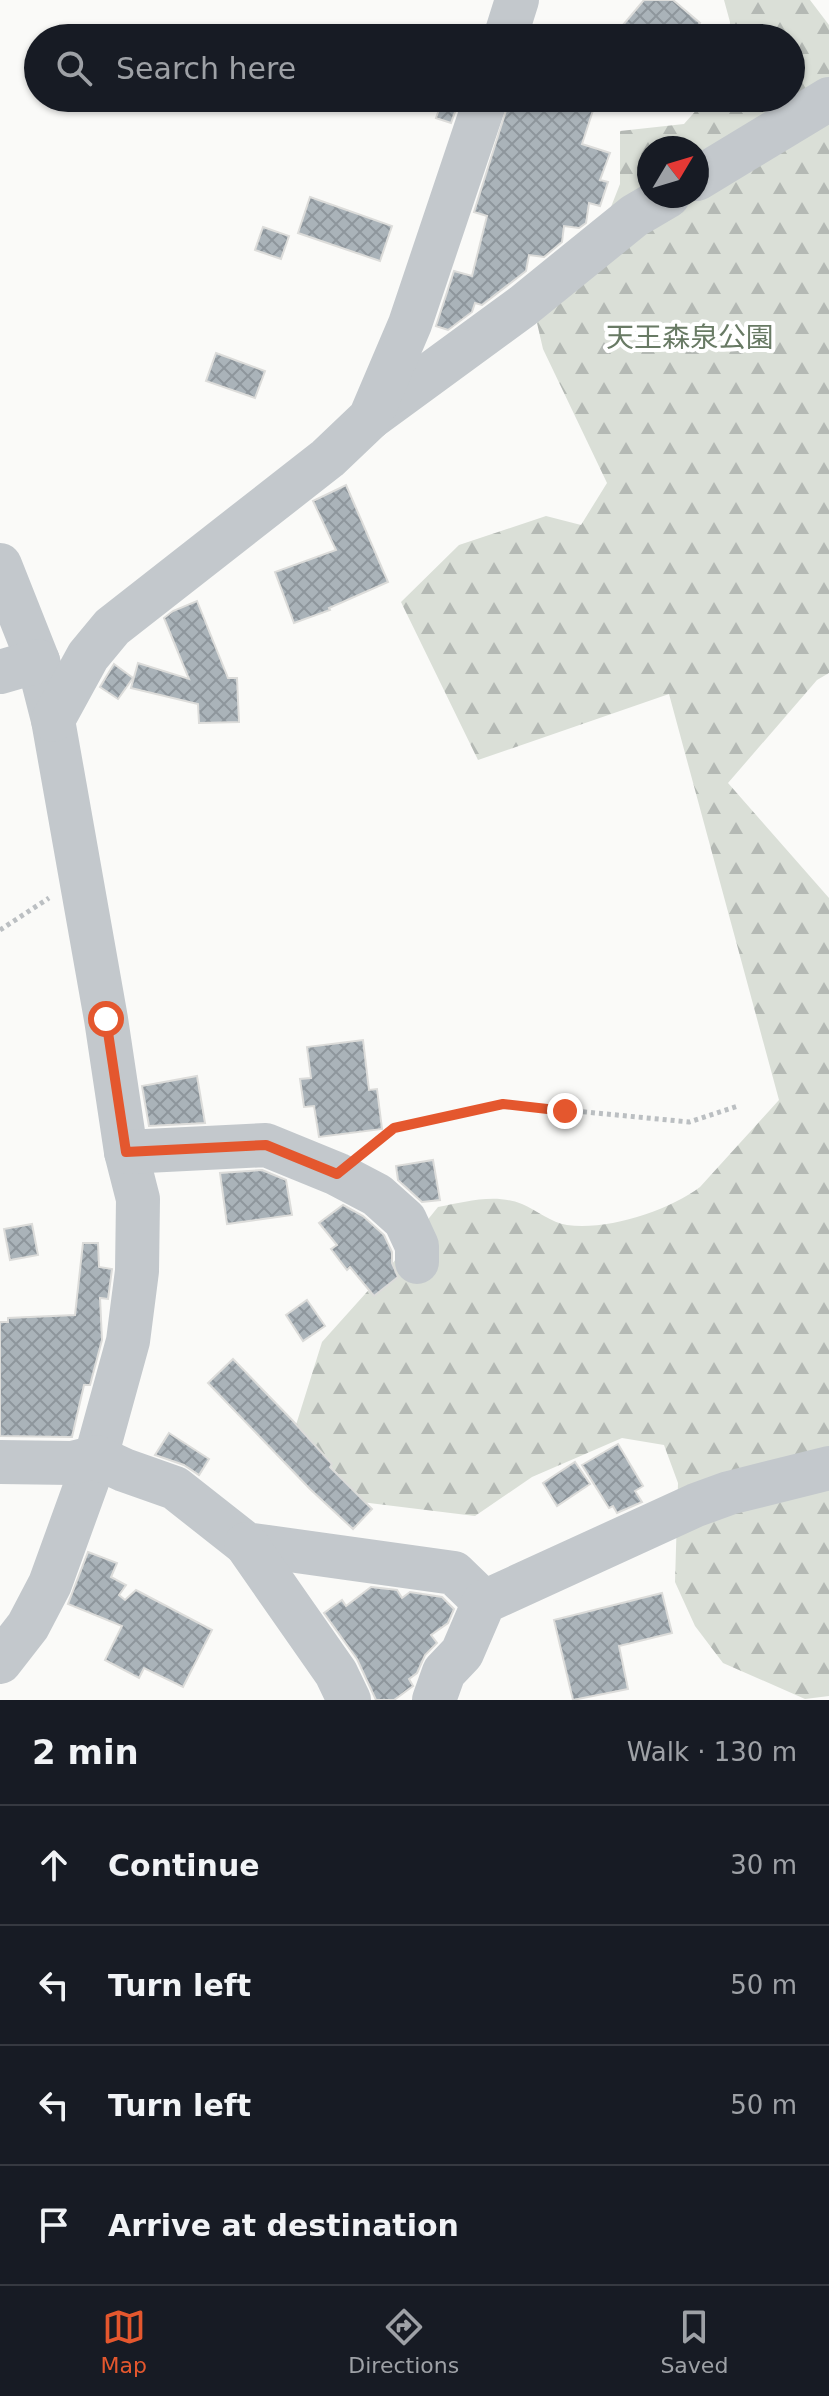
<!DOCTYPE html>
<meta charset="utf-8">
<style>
:root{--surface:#171b24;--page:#242831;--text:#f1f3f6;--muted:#9ea1a6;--line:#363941;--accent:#e4572e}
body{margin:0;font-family:"DejaVu Sans","Noto Sans JP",sans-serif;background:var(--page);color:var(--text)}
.compass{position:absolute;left:637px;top:136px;width:72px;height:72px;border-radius:50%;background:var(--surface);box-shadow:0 2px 6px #0004;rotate:52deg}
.stop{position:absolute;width:24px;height:24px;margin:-18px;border:6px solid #e4572e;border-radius:50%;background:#fff}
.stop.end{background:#e4572e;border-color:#fff;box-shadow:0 2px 8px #0008}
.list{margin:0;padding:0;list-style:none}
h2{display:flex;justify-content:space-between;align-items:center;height:104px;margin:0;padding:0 32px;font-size:34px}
h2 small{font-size:26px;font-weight:400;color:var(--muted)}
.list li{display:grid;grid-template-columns:52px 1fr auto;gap:24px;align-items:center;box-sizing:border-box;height:120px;padding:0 32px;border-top:2px solid var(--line)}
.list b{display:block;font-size:30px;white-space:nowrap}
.list em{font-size:26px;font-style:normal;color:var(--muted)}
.icon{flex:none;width:44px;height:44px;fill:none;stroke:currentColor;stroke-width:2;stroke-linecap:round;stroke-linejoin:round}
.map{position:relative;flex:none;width:829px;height:1700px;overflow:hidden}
.search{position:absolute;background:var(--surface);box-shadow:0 2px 6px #0004;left:24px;right:24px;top:24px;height:88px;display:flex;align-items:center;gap:20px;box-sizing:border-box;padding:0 28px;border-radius:44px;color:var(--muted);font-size:30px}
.sheet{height:584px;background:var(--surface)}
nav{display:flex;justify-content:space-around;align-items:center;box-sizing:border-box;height:112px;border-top:2px solid var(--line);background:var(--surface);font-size:22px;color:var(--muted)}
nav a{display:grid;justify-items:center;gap:4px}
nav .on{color:var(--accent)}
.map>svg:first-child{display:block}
.forest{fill:url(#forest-firs);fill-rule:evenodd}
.building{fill:url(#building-cross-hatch);stroke:#dcdcda;stroke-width:2}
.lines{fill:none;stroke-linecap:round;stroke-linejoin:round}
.path{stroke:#bbbfc2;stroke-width:5;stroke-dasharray:4 4;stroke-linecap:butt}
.minor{stroke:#c3c8cc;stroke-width:44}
.route{stroke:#e4572e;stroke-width:10}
.labels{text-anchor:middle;stroke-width:8;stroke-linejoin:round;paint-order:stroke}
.park-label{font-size:28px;fill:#687a64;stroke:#fff}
</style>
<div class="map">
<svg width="829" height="1700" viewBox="0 0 829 1700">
<defs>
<pattern id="forest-firs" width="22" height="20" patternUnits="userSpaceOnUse" patternTransform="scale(2)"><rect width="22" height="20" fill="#dadfd7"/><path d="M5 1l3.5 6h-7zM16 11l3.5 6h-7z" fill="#b4b9b4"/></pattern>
<pattern id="building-cross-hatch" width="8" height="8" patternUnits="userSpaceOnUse" patternTransform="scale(2)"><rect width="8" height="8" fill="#aab3b9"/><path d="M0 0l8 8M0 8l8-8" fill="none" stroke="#8e969c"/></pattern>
</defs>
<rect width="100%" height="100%" fill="#fafaf8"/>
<path class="forest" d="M724 0H810L829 25V673L817 680 728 783 829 898V1696L805 1699 723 1663 695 1626 675 1582 678 1483 664 1445 622 1438 532 1477 475 1516 361 1502 296 1425 322 1342 392 1264 438 1207C465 1202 495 1193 522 1204 536 1210 552 1223 567 1225 606 1231 668 1211 700 1187L779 1100 669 694 478 760 401 602 459 545 546 516 581 525 607 483 543 349 528 284 609 212 620 184V131L684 124 707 98H791V38H729L730 22ZM649 148H697V196H649Z"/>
<g class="building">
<polygon points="644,0 673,0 700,23 688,38 612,38"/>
<polygon points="443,98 460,98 451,123 436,118"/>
<polygon points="510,98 597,98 582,144 610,153 600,180 608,182 600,206 589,203 586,223 579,228 564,226 562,242 544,257 529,255 526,271 482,305 475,303 472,312 448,330 436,326 454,271 472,276 487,216 474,212"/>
<polygon points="310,197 392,226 380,261 298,233"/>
<polygon points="263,227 289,236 281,259 255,250"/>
<polygon points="216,353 265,371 255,398 206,381"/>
<polygon points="346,485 388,582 329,608 330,610 294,623 275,572 336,550 313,501"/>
<polygon points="197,601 228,678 237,678 239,722 199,723 198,704 131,688 138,663 189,679 164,618 173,611"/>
<polygon points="114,664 133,678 118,699 100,687"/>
<polygon points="363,1040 369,1090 377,1089 382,1129 319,1137 314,1106 304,1107 300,1079 311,1078 307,1047"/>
<polygon points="197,1076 205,1123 149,1126 142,1086"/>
<polygon points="433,1160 440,1200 422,1202 398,1180 396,1166"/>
<polygon points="262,1170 286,1180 292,1215 227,1224 220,1173"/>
<polygon points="343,1205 363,1216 384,1235 392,1252 392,1263 398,1277 374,1296 350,1267 347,1270 331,1249 337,1245 319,1223"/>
<polygon points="32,1224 38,1255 10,1260 4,1229"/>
<polygon points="83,1243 98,1243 99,1267 112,1269 108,1299 100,1298 102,1340 90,1385 84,1385 72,1437 0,1436 0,1322 8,1322 8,1318 75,1315"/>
<polygon points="307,1300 325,1326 303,1341 286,1315"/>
<polygon points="233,1359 293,1421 332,1464 330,1467 372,1509 353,1529 310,1489 208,1383"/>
<polygon points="169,1433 209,1459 199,1475 184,1465 155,1455"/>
<polygon points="618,1444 643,1486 635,1491 642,1502 617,1513 613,1506 609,1508 582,1465"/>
<polygon points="575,1462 590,1484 557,1506 543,1483"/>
<polygon points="88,1552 117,1563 111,1577 126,1585 119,1595 125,1600 136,1590 212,1630 183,1687 144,1668 139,1678 105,1660 122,1626 68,1604"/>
<polygon points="371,1587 397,1590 402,1598 410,1592 442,1597 454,1609 448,1623 431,1635 437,1643 425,1655 417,1673 409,1679 413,1686 394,1700 376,1700 357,1659 324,1613 342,1600 346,1606"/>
<polygon points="662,1593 672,1633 619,1646 628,1689 573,1700 554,1620"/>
</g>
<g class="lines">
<g class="path">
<polyline points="0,930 49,898"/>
<polyline points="369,1148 394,1128 503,1104 689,1122 738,1106"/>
</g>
<g class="minor">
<polyline points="505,38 517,0"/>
<polyline points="697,179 829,99"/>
<polyline points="370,418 523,306 634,216 668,196"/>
<polyline points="0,565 38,661 53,720 106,1019 126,1152 138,1199 137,1271 128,1341 96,1457 50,1584 28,1626 0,1662"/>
<polyline points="0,672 38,661"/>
<polyline points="53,720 88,656 112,627 328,458 370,418 410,324 486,98"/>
<polyline points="126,1152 266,1145 337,1174 377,1195 405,1220 417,1246 417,1262"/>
<polyline points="0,1462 72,1463 96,1457 124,1470 175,1488 246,1544 454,1573 484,1602"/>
<polyline points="246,1544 336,1673 349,1700"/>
<polyline points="434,1700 444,1672 462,1653 484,1602 696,1505 729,1493 829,1468"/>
</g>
</g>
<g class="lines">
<polyline class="route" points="106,1019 126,1152 266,1145 337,1174 394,1128 503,1104 565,1111"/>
</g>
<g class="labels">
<g class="park-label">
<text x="690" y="347">天王森泉公園</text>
</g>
</g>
</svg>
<svg class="compass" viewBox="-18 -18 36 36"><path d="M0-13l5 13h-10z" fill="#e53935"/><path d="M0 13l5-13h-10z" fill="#9ea1a6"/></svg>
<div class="stop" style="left:106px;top:1019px"></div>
<div class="stop end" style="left:565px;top:1111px"></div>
<div class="search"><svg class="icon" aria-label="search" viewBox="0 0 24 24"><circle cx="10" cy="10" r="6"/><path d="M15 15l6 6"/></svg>Search here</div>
</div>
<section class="sheet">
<h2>2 min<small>Walk · 130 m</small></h2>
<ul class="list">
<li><svg class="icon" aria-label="ahead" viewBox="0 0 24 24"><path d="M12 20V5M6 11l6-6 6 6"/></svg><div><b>Continue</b></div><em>30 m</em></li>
<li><svg class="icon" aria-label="left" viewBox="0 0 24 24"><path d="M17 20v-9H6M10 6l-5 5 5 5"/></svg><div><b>Turn left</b></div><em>50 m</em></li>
<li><svg class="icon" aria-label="left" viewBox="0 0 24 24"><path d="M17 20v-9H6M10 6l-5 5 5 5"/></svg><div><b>Turn left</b></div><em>50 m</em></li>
<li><svg class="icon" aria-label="arrive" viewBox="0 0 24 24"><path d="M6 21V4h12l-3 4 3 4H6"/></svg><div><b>Arrive at destination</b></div></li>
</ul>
</section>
<nav>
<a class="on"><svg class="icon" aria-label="map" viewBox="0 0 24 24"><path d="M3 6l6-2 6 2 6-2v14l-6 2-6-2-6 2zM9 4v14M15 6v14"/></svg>Map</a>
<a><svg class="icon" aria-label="directions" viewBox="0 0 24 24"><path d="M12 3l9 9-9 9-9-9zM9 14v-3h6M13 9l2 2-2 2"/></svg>Directions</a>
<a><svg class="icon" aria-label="saved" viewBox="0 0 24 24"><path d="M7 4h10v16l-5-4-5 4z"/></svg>Saved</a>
</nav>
